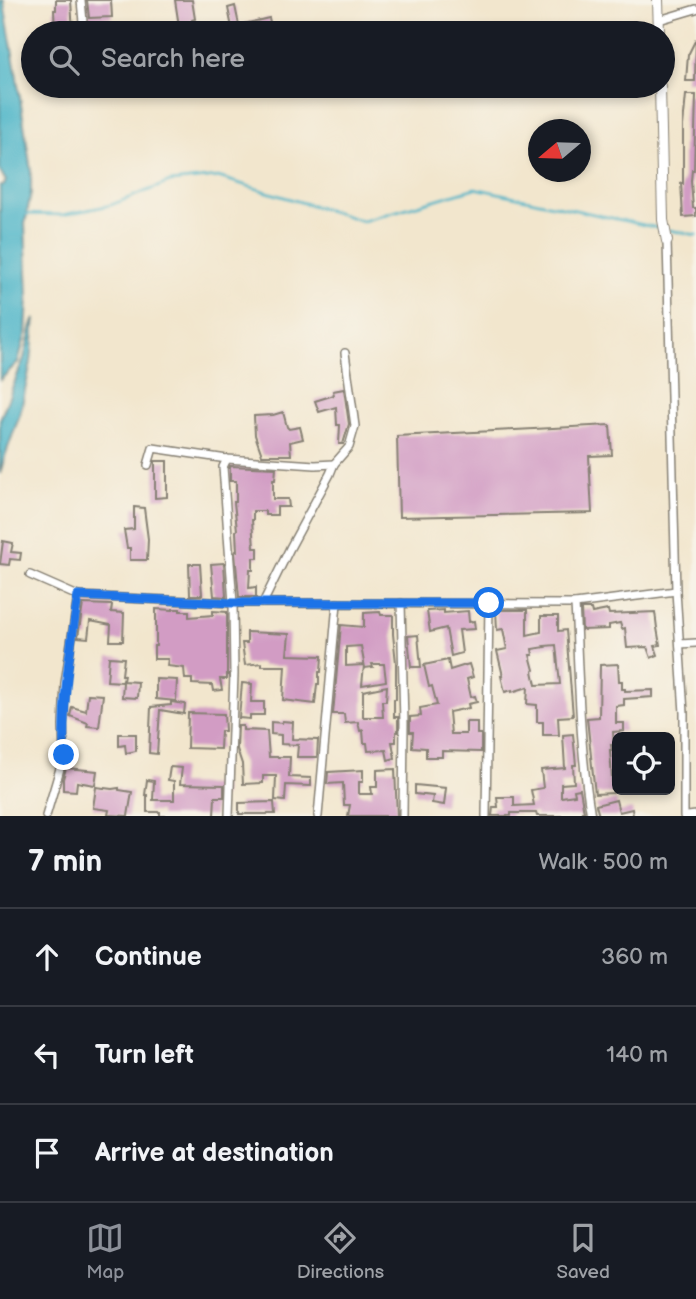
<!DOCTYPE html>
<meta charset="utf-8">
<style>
:root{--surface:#171b24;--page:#20242c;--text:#f1f3f6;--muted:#9ea1a6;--line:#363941;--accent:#8c9099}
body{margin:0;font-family:"Balsamiq Sans",sans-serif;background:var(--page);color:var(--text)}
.controls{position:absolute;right:21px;bottom:21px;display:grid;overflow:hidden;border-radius:10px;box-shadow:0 4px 10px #0003}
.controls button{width:63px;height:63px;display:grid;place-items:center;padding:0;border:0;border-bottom:2px solid var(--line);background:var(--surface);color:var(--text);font:35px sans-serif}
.compass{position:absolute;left:528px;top:119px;width:63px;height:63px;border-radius:50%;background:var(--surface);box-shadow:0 4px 10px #0003;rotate:251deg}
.stop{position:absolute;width:21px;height:21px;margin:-16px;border:5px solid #1a73e8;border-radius:50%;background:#fff}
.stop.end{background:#1a73e8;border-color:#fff;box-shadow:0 2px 7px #0008}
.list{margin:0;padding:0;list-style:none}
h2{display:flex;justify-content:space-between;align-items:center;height:91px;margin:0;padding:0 28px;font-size:30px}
h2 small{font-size:23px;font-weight:400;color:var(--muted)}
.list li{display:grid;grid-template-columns:46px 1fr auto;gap:21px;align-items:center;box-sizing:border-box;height:98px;padding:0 28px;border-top:2px solid var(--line)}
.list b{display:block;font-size:26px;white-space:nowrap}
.list em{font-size:23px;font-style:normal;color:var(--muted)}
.icon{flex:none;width:38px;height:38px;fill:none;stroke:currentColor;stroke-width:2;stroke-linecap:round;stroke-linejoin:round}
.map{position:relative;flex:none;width:696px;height:816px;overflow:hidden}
.search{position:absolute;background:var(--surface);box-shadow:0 4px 10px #0003;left:21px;right:21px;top:21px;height:77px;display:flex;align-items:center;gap:18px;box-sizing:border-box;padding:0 24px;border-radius:38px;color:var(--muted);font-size:26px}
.sheet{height:385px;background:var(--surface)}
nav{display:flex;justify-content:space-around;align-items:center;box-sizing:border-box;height:98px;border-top:2px solid var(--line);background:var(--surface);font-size:19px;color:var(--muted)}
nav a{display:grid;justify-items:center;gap:4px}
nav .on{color:var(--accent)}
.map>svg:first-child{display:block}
.water{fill:#4ab4c8;stroke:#336872;stroke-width:2}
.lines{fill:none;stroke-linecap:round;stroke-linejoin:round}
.stream{stroke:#4ab4c8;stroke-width:2.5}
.building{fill:#d29cc4;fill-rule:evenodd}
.minor-casing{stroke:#878174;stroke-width:10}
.tertiary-casing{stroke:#878174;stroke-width:12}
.minor{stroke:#fff;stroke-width:7}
.tertiary{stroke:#fff;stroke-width:10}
.route{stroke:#1a73e8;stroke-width:9}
</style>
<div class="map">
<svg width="696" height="816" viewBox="0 0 696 816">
<rect width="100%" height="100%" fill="#f7f3e8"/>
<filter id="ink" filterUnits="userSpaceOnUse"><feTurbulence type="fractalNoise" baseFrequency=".0143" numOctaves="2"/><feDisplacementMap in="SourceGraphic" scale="14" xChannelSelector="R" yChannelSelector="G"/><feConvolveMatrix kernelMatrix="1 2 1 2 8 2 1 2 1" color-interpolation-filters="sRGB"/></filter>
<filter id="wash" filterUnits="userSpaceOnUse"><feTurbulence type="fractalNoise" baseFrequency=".00686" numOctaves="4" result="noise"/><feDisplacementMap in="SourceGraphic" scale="28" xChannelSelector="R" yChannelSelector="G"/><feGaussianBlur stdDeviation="1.57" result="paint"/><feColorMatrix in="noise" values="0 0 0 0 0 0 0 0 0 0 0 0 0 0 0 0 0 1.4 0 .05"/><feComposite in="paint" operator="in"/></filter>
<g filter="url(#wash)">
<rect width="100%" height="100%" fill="#f2e6cd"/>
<g class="water">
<polygon points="0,0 4,0 4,3 16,71 31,171 31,192 25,224 28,296 26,333 18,362 0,380 0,185 4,185 6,181 0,171"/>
<polygon points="35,319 31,362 20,414 4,459 0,474 0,420 24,358 32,325"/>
</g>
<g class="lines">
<g class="stream">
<polyline points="26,214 62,215 111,205 170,182 218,177 363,221 475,188 662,229"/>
<polyline points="669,230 696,235"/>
</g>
</g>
<g id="blocks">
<g class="building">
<polygon points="56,0 71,0 73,33 55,33 54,10 56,10"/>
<polygon points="87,0 111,0 112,17 89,18"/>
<polygon points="175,0 192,0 195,19 192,20 194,33 180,33"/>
<polygon points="235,6 239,25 269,18 272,30 258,33 233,33 228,8"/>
<polygon points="696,39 695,81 686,81 688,55"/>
<polygon points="686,95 696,95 694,170 692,170 691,181 693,208 696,208 696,216 683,217 681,183 683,184 683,126"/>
<polygon points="344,389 349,424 343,444 339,444 340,425 337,425 336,407 319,412 315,401 334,395 333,391"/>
<polygon points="283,412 287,427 289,429 300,427 303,439 290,442 291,455 262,455 255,435 254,416 273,415"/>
<polygon points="610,425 612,455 589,456 592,513 399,517 397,436"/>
<polygon points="155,461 167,461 167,497 155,498"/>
<polygon points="230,466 276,468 275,480 273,480 273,499 288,499 289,507 277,507 277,515 265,515 265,511 253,511 253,520 252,520 254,548 258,548 258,558 253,558 253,570 250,570 249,588 256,587 256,597 239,597 235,553 236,551 237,551 236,531 237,530 234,502 236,502 236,481 230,481"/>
<polygon points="134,507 144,508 148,539 147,560 130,560 130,548 127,548 124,530 134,529"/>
<polygon points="3,541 13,543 11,552 21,553 20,560 10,559 9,565 0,564"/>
<polygon points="224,563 226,597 214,596 211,564"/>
<polygon points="189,564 200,564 202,595 190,595"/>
<polygon points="83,604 112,605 111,612 124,613 123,641 110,641 111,625 90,621 88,638 78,637"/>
<polygon points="156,609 173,610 173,609 180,609 180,611 189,611 189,617 213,615 213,611 227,612 227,679 220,679 222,690 214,691 213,685 192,684 192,679 185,679 184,668 167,666 168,659 154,659 154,646 156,646"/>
<polygon points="581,609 591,609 592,613 608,610 609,614 655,612 657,628 660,645 655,646 658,655 651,658 647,647 627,648 625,628 622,629 620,623 609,625 609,629 582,630"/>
<polygon points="444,610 444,613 468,611 469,622 474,621 475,629 459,630 462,653 451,656 446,628 430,632 427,611"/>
<path d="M496 610H527V635L541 632V616H558V631L566 630 573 716 558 717 559 735H543V722H537V705L527 704 528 687 512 692V690L505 692 501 676H503L497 651 507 649 503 629 497 630ZM556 645 560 684 536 685 533 671 534 670 530 655H533L532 649 545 647 544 646Z"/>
<path d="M380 612 381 615H393V634L396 663V699H394V717H398V732H396V742H392L395 758 388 760 386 750 368 751 367 743H364L363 730 360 731 358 722 345 723 344 714H333L341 625 364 627V613ZM361 646 365 668 373 667 372 664H384L386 681 362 685 364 665 346 666V647ZM387 686 386 701H382L383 717H363V691Z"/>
<polygon points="247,632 289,634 287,655 322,656 321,672 319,672 319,684 317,684 315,704 283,700 285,666 262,666 262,663 245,665 242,643 247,643"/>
<polygon points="418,635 421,667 411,667 408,636"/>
<polygon points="109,657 124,658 122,675 124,675 123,681 138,682 137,698 122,697 123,682 107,681"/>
<polygon points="448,660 450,670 469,664 473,677 467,679 471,697 475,696 477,702 468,704 469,708 449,712 451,734 466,734 466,722 477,722 477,734 481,734 481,752 442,751 442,757 426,757 426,748 412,747 413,732 410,732 410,717 421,716 420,708 437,705 432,686 429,687 424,665"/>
<polygon points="618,664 619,681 622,681 622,689 625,689 625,691 653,690 653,697 624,699 624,705 616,706 616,723 624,723 624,731 613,732 614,745 611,745 612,750 610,750 613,793 595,794 587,718 599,717 600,665"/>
<polygon points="156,679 177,680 176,701 156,699"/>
<polygon points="242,683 252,684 251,702 264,702 264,715 250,715 250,719 239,718"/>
<polygon points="88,694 103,695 99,727 87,726 88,723 70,716 72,707 86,711"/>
<polygon points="171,702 185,704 184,714 160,710 157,754 149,753 151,707 171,705"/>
<polygon points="188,713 224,714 225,731 221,731 220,749 187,748"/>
<polygon points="282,721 293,722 292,739 318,740 317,757 297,757 298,745 281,744 281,735 271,734 271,722 282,723"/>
<polygon points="238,726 243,726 243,730 267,731 269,757 290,757 289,777 311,778 311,786 286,785 285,801 275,800 276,776 263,776 263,783 243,784 242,764 237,749"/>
<polygon points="119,734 136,734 136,751 126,753 125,745 119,746"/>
<polygon points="573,734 576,765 573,765 574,783 561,784 561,797 575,795 574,790 580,789 584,812 582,812 583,816 537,816 536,813 511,813 511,816 492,816 493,807 498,807 497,797 514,797 514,806 534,805 531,790 543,788 541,770 565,768 563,735"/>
<polygon points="170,767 182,768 180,784 224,785 224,797 215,797 214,816 160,816 160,812 147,812 147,795 145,795 147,780 154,781 153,800 174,800 174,781 168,780"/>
<polygon points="66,768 97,771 95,785 77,782 76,791 63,790 63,779"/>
<polygon points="395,769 397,816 348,816 350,805 344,805 343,783 327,784 328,772 363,770 363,782 359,782 359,794 372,794 371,787 377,787 377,770"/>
<polygon points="415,785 446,788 444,805 432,803 433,796 415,794"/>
<polygon points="96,787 112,789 119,788 119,790 132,792 128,816 108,815 109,810 93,808"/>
<polygon points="616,800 619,812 632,809 633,816 599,816 596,805"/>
<polygon points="274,802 275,814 239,814 239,803"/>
</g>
</g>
</g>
<g filter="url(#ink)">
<use href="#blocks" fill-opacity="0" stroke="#878174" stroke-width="2"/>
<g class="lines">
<g class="minor-casing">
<g id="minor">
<polyline points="81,0 84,33"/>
<polyline points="659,20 696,9"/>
<polyline points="667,241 676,591 684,713 684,816"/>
<polyline points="227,459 223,467 233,603 234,674 229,816"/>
<polyline points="148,465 153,448 227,459 315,465 334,464"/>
<polyline points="30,575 78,596 65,683 63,725 64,755 46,816"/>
<polyline points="78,596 233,603 575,604 676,591"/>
<polyline points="263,603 290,548 330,474 334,464 349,447 355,426 345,353"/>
<polyline points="401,603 404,723 403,816"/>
<path d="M575 604C579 674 579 746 591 816"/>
<polyline points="680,644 696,643"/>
<polyline points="318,816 337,603"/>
<polyline points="486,816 489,603"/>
<polyline points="688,816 696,815"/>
</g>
</g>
<g class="tertiary-casing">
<g id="tertiary">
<polyline points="658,0 659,33"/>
<polyline points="660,86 663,220 667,241"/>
</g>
</g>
<use href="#minor" class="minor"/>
<use href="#tertiary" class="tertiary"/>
</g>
</g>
<g class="lines" filter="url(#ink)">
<path class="route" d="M64 755C62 701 70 650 78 596L233 603H489"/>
</g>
</svg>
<div class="controls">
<button><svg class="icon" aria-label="locate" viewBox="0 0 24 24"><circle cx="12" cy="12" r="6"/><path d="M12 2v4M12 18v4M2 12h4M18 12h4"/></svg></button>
</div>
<svg class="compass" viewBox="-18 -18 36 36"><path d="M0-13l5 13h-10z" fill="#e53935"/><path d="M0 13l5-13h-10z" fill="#9ea1a6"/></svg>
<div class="stop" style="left:489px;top:603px"></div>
<div class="stop end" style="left:64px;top:755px"></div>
<div class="search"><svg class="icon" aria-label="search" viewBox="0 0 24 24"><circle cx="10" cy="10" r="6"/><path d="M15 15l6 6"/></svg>Search here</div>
</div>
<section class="sheet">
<h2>7 min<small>Walk · 500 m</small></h2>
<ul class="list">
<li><svg class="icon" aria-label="ahead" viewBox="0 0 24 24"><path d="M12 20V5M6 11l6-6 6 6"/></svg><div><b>Continue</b></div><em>360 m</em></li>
<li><svg class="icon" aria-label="left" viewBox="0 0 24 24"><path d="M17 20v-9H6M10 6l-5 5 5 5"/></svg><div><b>Turn left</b></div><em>140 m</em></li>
<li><svg class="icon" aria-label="arrive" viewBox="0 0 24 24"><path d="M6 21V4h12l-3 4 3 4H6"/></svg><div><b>Arrive at destination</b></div></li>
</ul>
</section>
<nav>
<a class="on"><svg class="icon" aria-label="map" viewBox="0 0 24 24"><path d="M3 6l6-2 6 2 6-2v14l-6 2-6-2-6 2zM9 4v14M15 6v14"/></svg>Map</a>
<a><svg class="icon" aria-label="directions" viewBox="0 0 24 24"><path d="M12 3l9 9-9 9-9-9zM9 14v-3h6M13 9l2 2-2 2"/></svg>Directions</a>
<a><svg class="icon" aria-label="saved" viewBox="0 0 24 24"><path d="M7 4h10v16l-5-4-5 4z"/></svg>Saved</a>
</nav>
